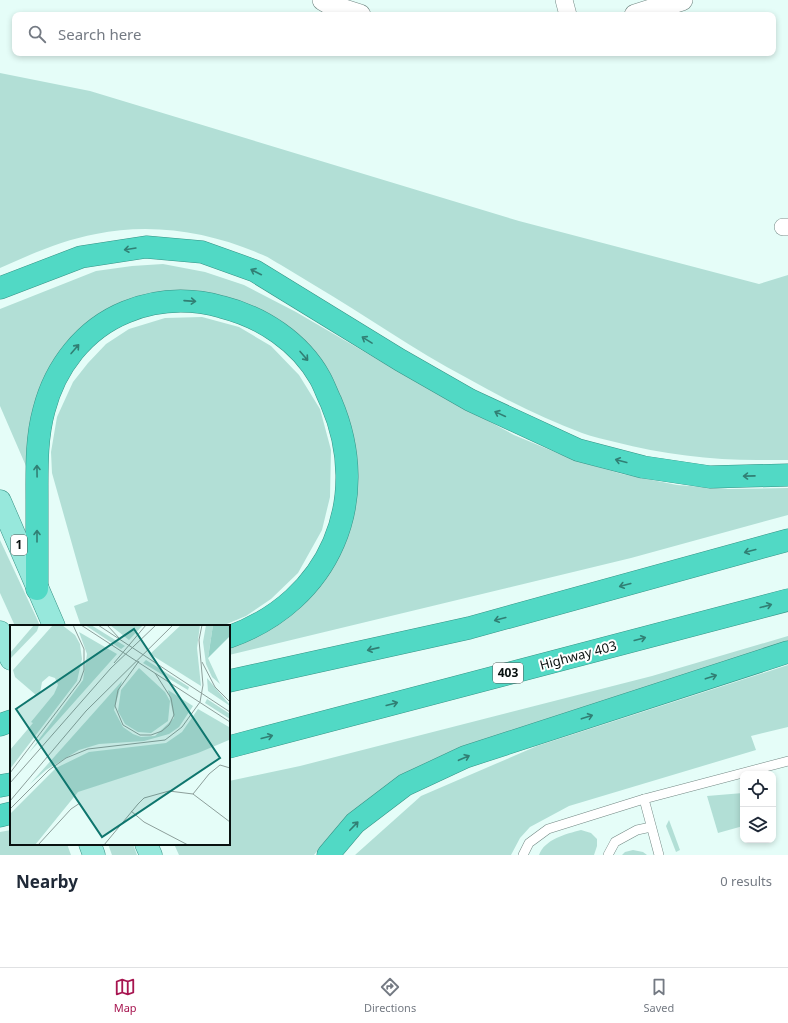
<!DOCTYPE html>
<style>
:root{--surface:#fff;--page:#f6f6f7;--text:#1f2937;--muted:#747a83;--line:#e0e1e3;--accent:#a71550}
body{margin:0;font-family:"Noto Sans",sans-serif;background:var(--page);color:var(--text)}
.controls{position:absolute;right:12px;bottom:12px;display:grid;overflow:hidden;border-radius:8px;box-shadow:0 2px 6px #0003}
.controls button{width:36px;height:36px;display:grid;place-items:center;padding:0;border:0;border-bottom:1px solid var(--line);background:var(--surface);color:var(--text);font:20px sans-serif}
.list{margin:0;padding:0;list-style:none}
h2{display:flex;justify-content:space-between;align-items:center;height:52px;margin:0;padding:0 16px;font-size:17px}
h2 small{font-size:13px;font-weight:400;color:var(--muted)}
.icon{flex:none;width:22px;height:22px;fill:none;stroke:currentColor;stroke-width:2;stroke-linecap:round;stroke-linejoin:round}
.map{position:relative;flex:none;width:788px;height:855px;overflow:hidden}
.search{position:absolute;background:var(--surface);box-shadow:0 2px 6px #0003;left:12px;right:12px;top:12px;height:44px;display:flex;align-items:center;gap:10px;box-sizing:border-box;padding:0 14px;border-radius:8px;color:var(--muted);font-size:15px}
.sheet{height:112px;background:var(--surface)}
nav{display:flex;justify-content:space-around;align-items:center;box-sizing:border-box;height:56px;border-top:1px solid var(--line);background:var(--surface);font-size:11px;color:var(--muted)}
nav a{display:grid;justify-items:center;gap:2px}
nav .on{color:var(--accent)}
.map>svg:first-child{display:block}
.green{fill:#b2dfd6}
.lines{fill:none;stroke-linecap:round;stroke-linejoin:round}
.service-casing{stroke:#728884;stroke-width:10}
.minor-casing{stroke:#728884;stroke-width:18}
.tertiary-casing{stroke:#728884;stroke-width:22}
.primary-casing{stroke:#389386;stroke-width:23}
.motorway-casing{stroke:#389386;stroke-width:23}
.service{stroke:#fff;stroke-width:9}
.minor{stroke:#fff;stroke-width:17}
.tertiary{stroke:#fff;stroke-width:21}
.primary{stroke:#97e8dc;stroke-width:22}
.motorway{stroke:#51d9c5;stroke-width:22}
.oneway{stroke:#317f74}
.labels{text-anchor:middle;stroke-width:4;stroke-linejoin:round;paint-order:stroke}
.shield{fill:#fff;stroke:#535858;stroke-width:1}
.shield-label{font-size:12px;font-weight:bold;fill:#091110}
.street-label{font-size:13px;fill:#091110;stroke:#fff}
.inset-road{fill:none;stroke:#8d9f9b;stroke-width:1}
.view{fill:#0f766e;fill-opacity:0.15;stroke:#0f766e;stroke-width:2}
.inset-edge{fill:none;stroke:#091110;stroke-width:2}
</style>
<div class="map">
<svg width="788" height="855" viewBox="0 0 788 855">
<rect width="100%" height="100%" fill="#e5fdf8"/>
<g class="green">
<path d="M0 73 90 91 519 221 759 284 788 275V460C778 460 768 460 758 460 710 460 662 454 615 442 604 439 593 437 582 433 542 418 504 399 467 378 414 350 365 315 314 285 303 278 292 272 281 265 275 262 269 257 263 255 211 232 152 222 96 234 63 240 31 254 0 268Z"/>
<polygon points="163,264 205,272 244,285 296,312 411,379 514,435 574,460 622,474 677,485 729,489 788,488 788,515 631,558 229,655 229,647 277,623 354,499 301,341 191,294 68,347 29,473 0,406 0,309 96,271 132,266"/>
<polygon points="202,317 239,327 271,346 299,375 320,409 331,450 330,497 322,530 298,573 271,599 246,616 222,626 81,626 74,606 88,601 52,473 51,452 57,417 73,382 88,363 106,344 129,329 165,318"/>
<polygon points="0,540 37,619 40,626 15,626 0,593"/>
<polygon points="788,636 788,643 352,813 326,840 314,855 179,855 174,844 229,844 229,781 300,766 652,676"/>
<polygon points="788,665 788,727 751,736 756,750 569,806 530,827 520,838 511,855 355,855 421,796 537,746"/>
<polygon points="743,793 743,826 718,833 707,796"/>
<polygon points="669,820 680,850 676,852 666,826"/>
<polygon points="11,830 11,844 67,844 71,855 0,855 0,832"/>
<path d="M581 830 591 833 597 839V846L594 855H539C545 839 566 834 581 830Z"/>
<polygon points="108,844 133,844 137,855 112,855"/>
<polygon points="633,850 643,852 647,855 622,855 625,852"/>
</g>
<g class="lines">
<g class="service-casing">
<g id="service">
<polyline points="523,855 529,843 548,829 644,799"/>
<polyline points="608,855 615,842 637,830 651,827"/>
<polyline points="659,855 644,799 788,761"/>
</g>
</g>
<g class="minor-casing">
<g id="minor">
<polyline points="564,0 568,15"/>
<polyline points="783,227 788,227"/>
</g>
</g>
<g class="tertiary-casing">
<g id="tertiary">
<polyline points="323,0 335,7 360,15"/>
<polyline points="635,15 682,0"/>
</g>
</g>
<g class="primary-casing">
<g id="primary">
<polyline points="0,501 54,626"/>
<polyline points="0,632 11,659"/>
<polyline points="90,844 94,855"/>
<polyline points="146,844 151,855"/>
</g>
</g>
<g class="motorway-casing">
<g id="motorway">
<polyline points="0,288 81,257 146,247 202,252 255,271 400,360 470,400 578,450 643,467 710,477 788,475"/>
<path d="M37 589C37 559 37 529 37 499 37 469 36 439 44 410 55 367 84 329 126 312 158 299 190 298 222 307 262 317 300 342 320 378 324 385 327 394 331 402 373 500 330 601 229 637"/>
<polyline points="229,681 469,628 788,540"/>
<polyline points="0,725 11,721"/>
<polyline points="229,747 788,600"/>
<polyline points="0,786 11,784"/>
<polyline points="0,816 11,813"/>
<polyline points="328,855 355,823 405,785 465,757 788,652"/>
</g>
</g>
<use href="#service" class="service"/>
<use href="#minor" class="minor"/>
<use href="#tertiary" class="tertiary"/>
<use href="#primary" class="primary"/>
<use href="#motorway" class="motorway"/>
</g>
<defs><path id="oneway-shaft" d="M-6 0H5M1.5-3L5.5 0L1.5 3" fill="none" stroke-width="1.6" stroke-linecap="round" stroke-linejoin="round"/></defs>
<g class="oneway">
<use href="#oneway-shaft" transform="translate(130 249) rotate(171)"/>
<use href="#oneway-shaft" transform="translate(256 272) rotate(-153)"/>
<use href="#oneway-shaft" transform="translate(190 301) rotate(4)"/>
<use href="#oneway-shaft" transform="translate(367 340) rotate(-148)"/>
<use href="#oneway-shaft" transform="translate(75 349) rotate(-49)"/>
<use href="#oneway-shaft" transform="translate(304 356) rotate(49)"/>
<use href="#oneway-shaft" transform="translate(500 414) rotate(-155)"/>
<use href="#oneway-shaft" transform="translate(621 461) rotate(-165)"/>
<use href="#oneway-shaft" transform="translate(37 471) rotate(-91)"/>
<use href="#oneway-shaft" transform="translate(749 476) rotate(179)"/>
<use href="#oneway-shaft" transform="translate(37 536) rotate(-90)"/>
<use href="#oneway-shaft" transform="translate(750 551) rotate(165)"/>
<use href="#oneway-shaft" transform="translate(625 585) rotate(165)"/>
<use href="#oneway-shaft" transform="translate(766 606) rotate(-15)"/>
<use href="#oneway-shaft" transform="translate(500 619) rotate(165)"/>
<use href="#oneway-shaft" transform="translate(640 639) rotate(-15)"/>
<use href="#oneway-shaft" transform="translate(373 649) rotate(167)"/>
<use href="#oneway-shaft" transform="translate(711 677) rotate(-18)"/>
<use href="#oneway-shaft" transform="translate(392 704) rotate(-15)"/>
<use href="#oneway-shaft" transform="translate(587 717) rotate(-18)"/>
<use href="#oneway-shaft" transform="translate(267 737) rotate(-15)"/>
<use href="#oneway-shaft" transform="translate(464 758) rotate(-23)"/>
<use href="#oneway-shaft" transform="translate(354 826) rotate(-46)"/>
</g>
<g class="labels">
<g class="shield">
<rect x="11" y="535" width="16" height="20" rx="3"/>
<rect x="493" y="663" width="30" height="20" rx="3"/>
</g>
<g class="shield-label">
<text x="19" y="549">1</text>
<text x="508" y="677">403</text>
</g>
<g class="street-label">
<text transform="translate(578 655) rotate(-15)" y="5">Highway 403</text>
</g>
</g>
<g transform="translate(10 625)">
<rect width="220" height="220" fill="#e5fdf8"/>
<path d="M24 0H29L27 6 0 34V28ZM43 0H52L65 10 70 19 72 34 67 56 0 144V125L23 98 21 97 44 69 48 60 45 53 39 51 32 57 30 68 26 70 5 52 3 45ZM75 0H81L115 21 111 24ZM100 0H133L119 15ZM171 0H190L187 23 191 61 140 29ZM196 0H203L198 33 210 59 202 52 196 39 193 17ZM69 7 107 29 18 129 73 55 77 29ZM136 35 179 62 178 65 133 38ZM129 43 155 67 160 76 158 96 141 108 128 107 115 99 108 86 111 65ZM197 53 220 80V81L198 66ZM112 56 104 85 113 102 123 109 131 112 145 111 164 93 158 65 183 81 169 102 159 109 134 116 89 119 69 125 36 145 20 159ZM197 74 220 89V94L195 78ZM188 84 219 102V115L188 128 68 167 25 220H0V189L46 143 79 127 156 118 172 107Z" fill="#b2dfd6"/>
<path d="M203 0H220V11L198 33Z" fill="#96d2c7"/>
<path class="inset-road" d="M71 0 220 97M88 0 220 87M97 0 109 13M129 36 108 65 105 81 113 100 130 110H141L152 106 159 100 164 90 161 73 145 48M192 37 205 62 220 77M104 38 136 0M0 148 70 56 74 45V24L63 0M0 158 101 43 146 0M183 169 199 149 210 140 220 143M0 176 76 86 163 0M0 184 39 145 56 133 78 124 155 115 172 102 190 77 193 60 189 15 192 0M121 186 134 197 178 220M28 220 61 184 70 178M94 220 128 179 134 173 159 166 183 169 220 197"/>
<path class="view" d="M124 4 210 133 92 212 6 84Z"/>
<rect width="220" height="220" class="inset-edge"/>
</g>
</svg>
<div class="controls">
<button><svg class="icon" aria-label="locate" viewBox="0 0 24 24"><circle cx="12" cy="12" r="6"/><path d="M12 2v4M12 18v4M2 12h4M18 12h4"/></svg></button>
<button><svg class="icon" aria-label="layers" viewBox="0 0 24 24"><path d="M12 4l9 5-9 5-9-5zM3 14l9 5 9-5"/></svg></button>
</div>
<div class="search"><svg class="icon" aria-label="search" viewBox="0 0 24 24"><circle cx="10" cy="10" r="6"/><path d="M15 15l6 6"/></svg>Search here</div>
</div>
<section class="sheet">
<h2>Nearby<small>0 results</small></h2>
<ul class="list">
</ul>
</section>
<nav>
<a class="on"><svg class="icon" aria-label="map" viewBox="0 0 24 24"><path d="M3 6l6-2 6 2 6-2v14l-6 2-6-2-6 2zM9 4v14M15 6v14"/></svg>Map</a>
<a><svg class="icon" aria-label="directions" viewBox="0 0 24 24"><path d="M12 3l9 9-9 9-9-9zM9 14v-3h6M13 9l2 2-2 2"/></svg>Directions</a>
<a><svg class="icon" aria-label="saved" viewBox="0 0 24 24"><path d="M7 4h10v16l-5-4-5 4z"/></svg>Saved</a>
</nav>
